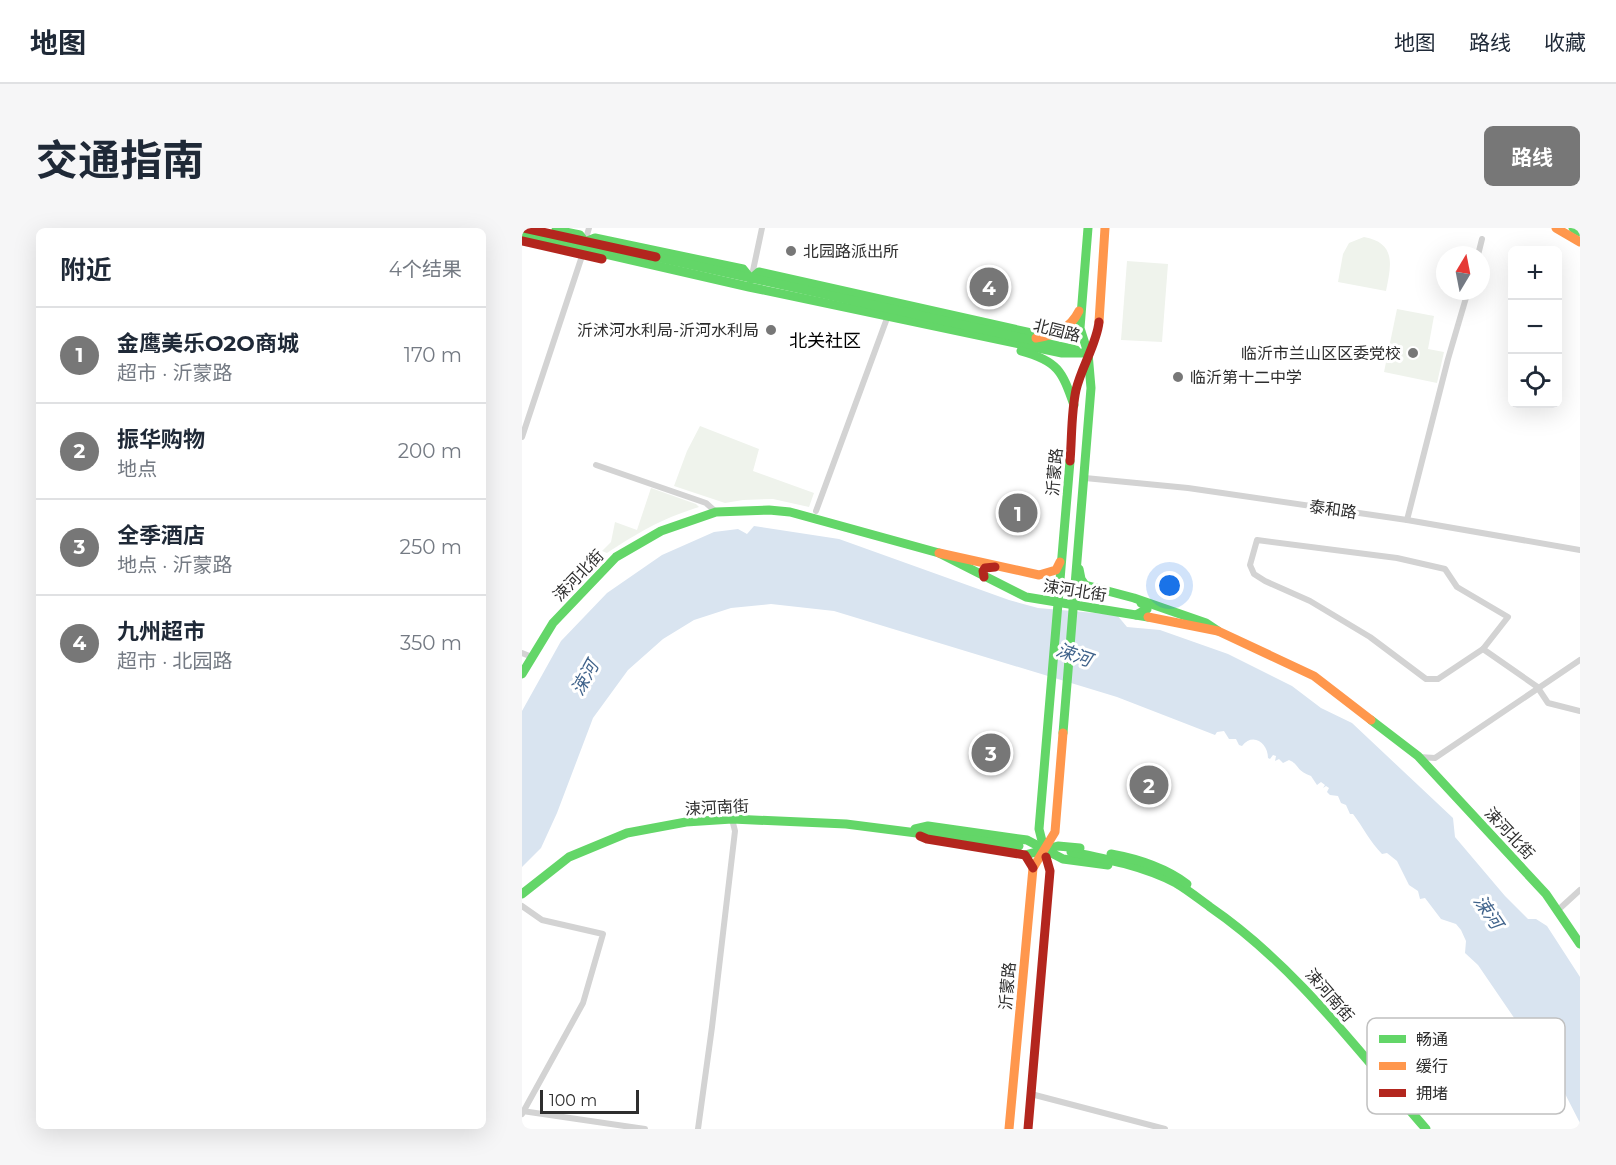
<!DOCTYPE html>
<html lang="zh">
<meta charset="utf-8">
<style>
:root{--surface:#fff;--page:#f6f6f7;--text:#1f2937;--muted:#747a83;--line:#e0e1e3;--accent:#777}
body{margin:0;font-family:Montserrat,"Noto Sans SC",sans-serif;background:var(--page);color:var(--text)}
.controls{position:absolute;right:18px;top:18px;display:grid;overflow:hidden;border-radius:9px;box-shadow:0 6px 24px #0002}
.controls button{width:54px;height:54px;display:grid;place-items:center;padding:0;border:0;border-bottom:2px solid var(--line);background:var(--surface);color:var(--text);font:30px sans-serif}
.compass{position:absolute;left:914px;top:18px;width:54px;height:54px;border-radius:50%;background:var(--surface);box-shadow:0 6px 24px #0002;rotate:10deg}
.scale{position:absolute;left:18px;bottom:15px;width:99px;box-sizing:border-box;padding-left:6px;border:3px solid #2e2e2e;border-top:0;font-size:16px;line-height:21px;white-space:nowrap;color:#2e2e2e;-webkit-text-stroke:4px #fff;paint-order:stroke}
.you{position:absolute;left:648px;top:358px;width:21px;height:21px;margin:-15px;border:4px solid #fff;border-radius:50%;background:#1a73e8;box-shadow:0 0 0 9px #1a73e833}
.badge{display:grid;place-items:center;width:39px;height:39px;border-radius:50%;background:var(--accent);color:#fff;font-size:20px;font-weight:700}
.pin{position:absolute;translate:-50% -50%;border:3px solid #fff;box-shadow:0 2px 6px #0006}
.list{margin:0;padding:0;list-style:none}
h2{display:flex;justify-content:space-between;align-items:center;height:78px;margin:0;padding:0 24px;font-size:26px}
h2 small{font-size:20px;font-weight:400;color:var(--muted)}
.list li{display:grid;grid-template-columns:39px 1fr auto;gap:18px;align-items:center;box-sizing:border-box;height:96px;padding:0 24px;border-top:2px solid var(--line)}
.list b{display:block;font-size:22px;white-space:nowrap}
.list p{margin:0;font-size:20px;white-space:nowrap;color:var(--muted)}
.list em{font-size:20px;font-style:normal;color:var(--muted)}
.icon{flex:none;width:33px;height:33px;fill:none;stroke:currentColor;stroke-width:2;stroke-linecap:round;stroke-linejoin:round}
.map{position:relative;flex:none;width:1058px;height:901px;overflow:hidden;border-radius:9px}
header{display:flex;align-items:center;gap:36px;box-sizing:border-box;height:84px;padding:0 30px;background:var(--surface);border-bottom:2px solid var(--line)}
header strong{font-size:28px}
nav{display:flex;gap:33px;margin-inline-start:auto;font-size:21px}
.intro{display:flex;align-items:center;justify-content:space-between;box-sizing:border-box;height:144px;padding:0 36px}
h1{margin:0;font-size:42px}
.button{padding:15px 27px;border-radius:9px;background:var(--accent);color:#fff;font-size:21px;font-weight:700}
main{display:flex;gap:36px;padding:0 36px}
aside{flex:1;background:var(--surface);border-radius:9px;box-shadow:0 6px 24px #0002}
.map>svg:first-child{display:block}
.green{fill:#eff3ec}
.water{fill:#d9e4f0}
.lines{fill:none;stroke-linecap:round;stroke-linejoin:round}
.street{stroke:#d3d3d3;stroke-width:6}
.fast{stroke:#63d668;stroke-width:9}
.slow{stroke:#ff974d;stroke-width:9}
.jam{stroke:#b3261e;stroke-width:9}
.poi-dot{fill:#777;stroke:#fff;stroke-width:2}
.labels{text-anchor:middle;stroke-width:6;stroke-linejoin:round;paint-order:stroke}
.poi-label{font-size:16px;fill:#2e2e2e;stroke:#fff;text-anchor:start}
.street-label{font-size:16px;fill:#2e2e2e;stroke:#fff}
.neighbourhood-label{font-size:18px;fill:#000;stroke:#fff}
.water-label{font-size:18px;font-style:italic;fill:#40638b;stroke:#fff}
.key{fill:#fff;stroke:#c0c0c0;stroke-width:1.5}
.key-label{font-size:16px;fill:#2e2e2e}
</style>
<header>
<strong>地图</strong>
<nav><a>地图</a><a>路线</a><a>收藏</a></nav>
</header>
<div class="intro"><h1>交通指南</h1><a class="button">路线</a></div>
<main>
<aside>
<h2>附近<small>4个结果</small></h2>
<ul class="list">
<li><span class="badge">1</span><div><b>金鹰美乐O2O商城</b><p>超市 · 沂蒙路</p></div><em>170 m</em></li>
<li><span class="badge">2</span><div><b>振华购物</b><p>地点</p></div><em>200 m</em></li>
<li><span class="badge">3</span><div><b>全季酒店</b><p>地点 · 沂蒙路</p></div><em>250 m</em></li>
<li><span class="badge">4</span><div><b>九州超市</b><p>超市 · 北园路</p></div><em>350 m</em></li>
</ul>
</aside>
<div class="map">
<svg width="1058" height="901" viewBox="0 0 1058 901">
<rect width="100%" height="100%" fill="#fff"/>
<g class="green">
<path d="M842 9C875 15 869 38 864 63L816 54 821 26 827 15Z"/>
<polygon points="605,33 646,36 640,114 599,112"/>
<polygon points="875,81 912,88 906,121 922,124 915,155 862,144"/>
<polygon points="178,198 237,221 231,243 292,265 287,279 251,271 221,272 203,275 152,258 165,223"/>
<path d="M129 260 174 276 177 279C139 291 117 304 85 325L80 323 89 314 93 294 115 302Z"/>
</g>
<path class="water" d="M232 298 317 311 487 372 516 380 595 387 605 399 638 402 706 426 770 458 799 480 830 495 931 590 933 609 983 668 1006 691H1014L1025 698 1058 749V895L1040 860 956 737 943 725 944 713 939 702 934 696 919 691 903 670 898 671 896 663 887 657 875 633 865 625 860 626C848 614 841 599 831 586H828L824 577 819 575 816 568 808 567 805 564 807 560 804 558 801 560 803 557 799 554 795 557 789 548C774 543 777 536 767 532L761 535 757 531 753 533 754 528 751 527 748 531 746 530C746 515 731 504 720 518L717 517 714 511H707L702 503 695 504 693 507 595 469 312 383 249 376 209 380 172 392 141 411 106 442 71 490 35 585 19 620 0 639V483L39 413 85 365 140 327 192 304 216 301 225 306Z"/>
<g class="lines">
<g class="street">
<polyline points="63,14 67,0"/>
<polyline points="956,27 960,11"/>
<polyline points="229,52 240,0"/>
<polyline points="0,209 61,25"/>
<polyline points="74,237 184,275 194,284"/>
<polyline points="563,250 666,260 885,292 1058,322"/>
<polyline points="294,283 364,93"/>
<polyline points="885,292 926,131 946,63"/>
<polygon points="735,312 875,330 923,341 935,359 986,389 961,421 916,451 904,451 848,409 788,373 743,353 732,346 728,337"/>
<polyline points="961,421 1017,460"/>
<polyline points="0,425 10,429"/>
<polyline points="1016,460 1026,475 1058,483"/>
<polyline points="897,529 913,530 1058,432"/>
<polyline points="0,678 20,692 81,706 61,775 0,886"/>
<polyline points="1035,683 1058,662"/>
<polyline points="509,866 643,901"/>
<polyline points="0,883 123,901"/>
<polyline points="176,901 190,799 213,603 210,591"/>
</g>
<g class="fast">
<polyline points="1051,0 1058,4"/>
<polyline points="34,2 58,7 63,14 73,10 221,41 229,51 237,44 523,108"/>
<polyline points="0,7 227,59 540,125 566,125"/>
<polyline points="134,29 554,122"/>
<path d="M499 123C536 133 540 143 552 177"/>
<polyline points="557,341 559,351 563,357 612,370 684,395 696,403"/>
<polyline points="614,387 625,381 624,377 619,375"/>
<polyline points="0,446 31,395 94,329 139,303 194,284 247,282 268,284 417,325 504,369 626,389"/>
<polyline points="849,492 896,528 1024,666 1058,716"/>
<polyline points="541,505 569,160 566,125 558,100 566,0"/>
<polyline points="393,601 406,598 505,612 541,631 586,637"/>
<path d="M549 624C585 631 621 638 654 655 666 662 677 671 688 679 774 738 836 823 904 901"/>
<path d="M589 626C617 631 642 639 665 656"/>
<polyline points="503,627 536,618 558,620"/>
<polyline points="524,629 517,601 548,233"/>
<polyline points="0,666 47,629 105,605 164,594 210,591 324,596 497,618"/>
</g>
<g class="slow">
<polyline points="1034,0 1058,14"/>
<polyline points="577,94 583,0"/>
<path d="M514 110C533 107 548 101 557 83"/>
<polyline points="417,325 517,347 534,342 538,334"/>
<polyline points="626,389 696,403 792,448 849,492"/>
<polyline points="487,901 511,640 533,604 541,505"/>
</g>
<g class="jam">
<polyline points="2,0 134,29"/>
<polyline points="0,13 80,31"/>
<path d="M548 233C550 210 549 185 554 162 559 140 575 115 577 94"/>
<polyline points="462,349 461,343 463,340 473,339"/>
<polyline points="398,608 405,611 503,627 511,640"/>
<polyline points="506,901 528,643 524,629"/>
</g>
</g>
<g class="poi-dot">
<circle cx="269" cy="23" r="6"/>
<circle cx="249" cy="102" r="6"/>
<circle cx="891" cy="125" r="6"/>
<circle cx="656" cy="149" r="6"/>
</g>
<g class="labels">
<g class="poi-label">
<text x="281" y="29">北园路派出所</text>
<text x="237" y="108" text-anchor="end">沂沭河水利局-沂河水利局</text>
<text x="879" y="131" text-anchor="end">临沂市兰山区区委党校</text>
<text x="668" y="155">临沂第十二中学</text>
</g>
<g class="street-label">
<text transform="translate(535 102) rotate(14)" y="6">北园路</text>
<text transform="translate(532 244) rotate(-85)" y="6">沂蒙路</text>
<text transform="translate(811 281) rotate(8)" y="6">泰和路</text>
<text transform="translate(56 347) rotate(-46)" y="6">涑河北街</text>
<text transform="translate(553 362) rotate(9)" y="6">涑河北街</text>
<text transform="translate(195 579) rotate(-3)" y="6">涑河南街</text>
<text transform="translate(988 605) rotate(47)" y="6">涑河北街</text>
<text transform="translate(485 758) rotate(-85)" y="6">沂蒙路</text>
<text transform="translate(808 767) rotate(49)" y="6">涑河南街</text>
</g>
<g class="neighbourhood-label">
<text x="303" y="119">北关社区</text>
</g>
<g class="water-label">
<text transform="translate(552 427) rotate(19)" y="6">涑河</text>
<text transform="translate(63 450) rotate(-61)" y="6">涑河</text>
<text transform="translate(966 684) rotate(56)" y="6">涑河</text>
</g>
</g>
<rect x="845" y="790" width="198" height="96" rx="9" class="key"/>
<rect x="857" y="807" width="27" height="8" fill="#63d668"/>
<rect x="857" y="834" width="27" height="8" fill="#ff974d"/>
<rect x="857" y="861" width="27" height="8" fill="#b3261e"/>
<g class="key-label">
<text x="894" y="817">畅通</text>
<text x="894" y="844">缓行</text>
<text x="894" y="871">拥堵</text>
</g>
</svg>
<div class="controls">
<button>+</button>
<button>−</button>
<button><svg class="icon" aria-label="locate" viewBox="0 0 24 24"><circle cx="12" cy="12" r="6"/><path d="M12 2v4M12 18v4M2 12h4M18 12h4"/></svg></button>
</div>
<svg class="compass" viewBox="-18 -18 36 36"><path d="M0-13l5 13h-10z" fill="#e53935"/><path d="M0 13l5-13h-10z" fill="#747a83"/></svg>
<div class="scale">100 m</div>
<div class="you"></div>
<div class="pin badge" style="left:496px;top:285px">1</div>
<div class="pin badge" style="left:627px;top:557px">2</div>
<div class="pin badge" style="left:469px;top:525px">3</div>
<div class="pin badge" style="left:467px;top:59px">4</div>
</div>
</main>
